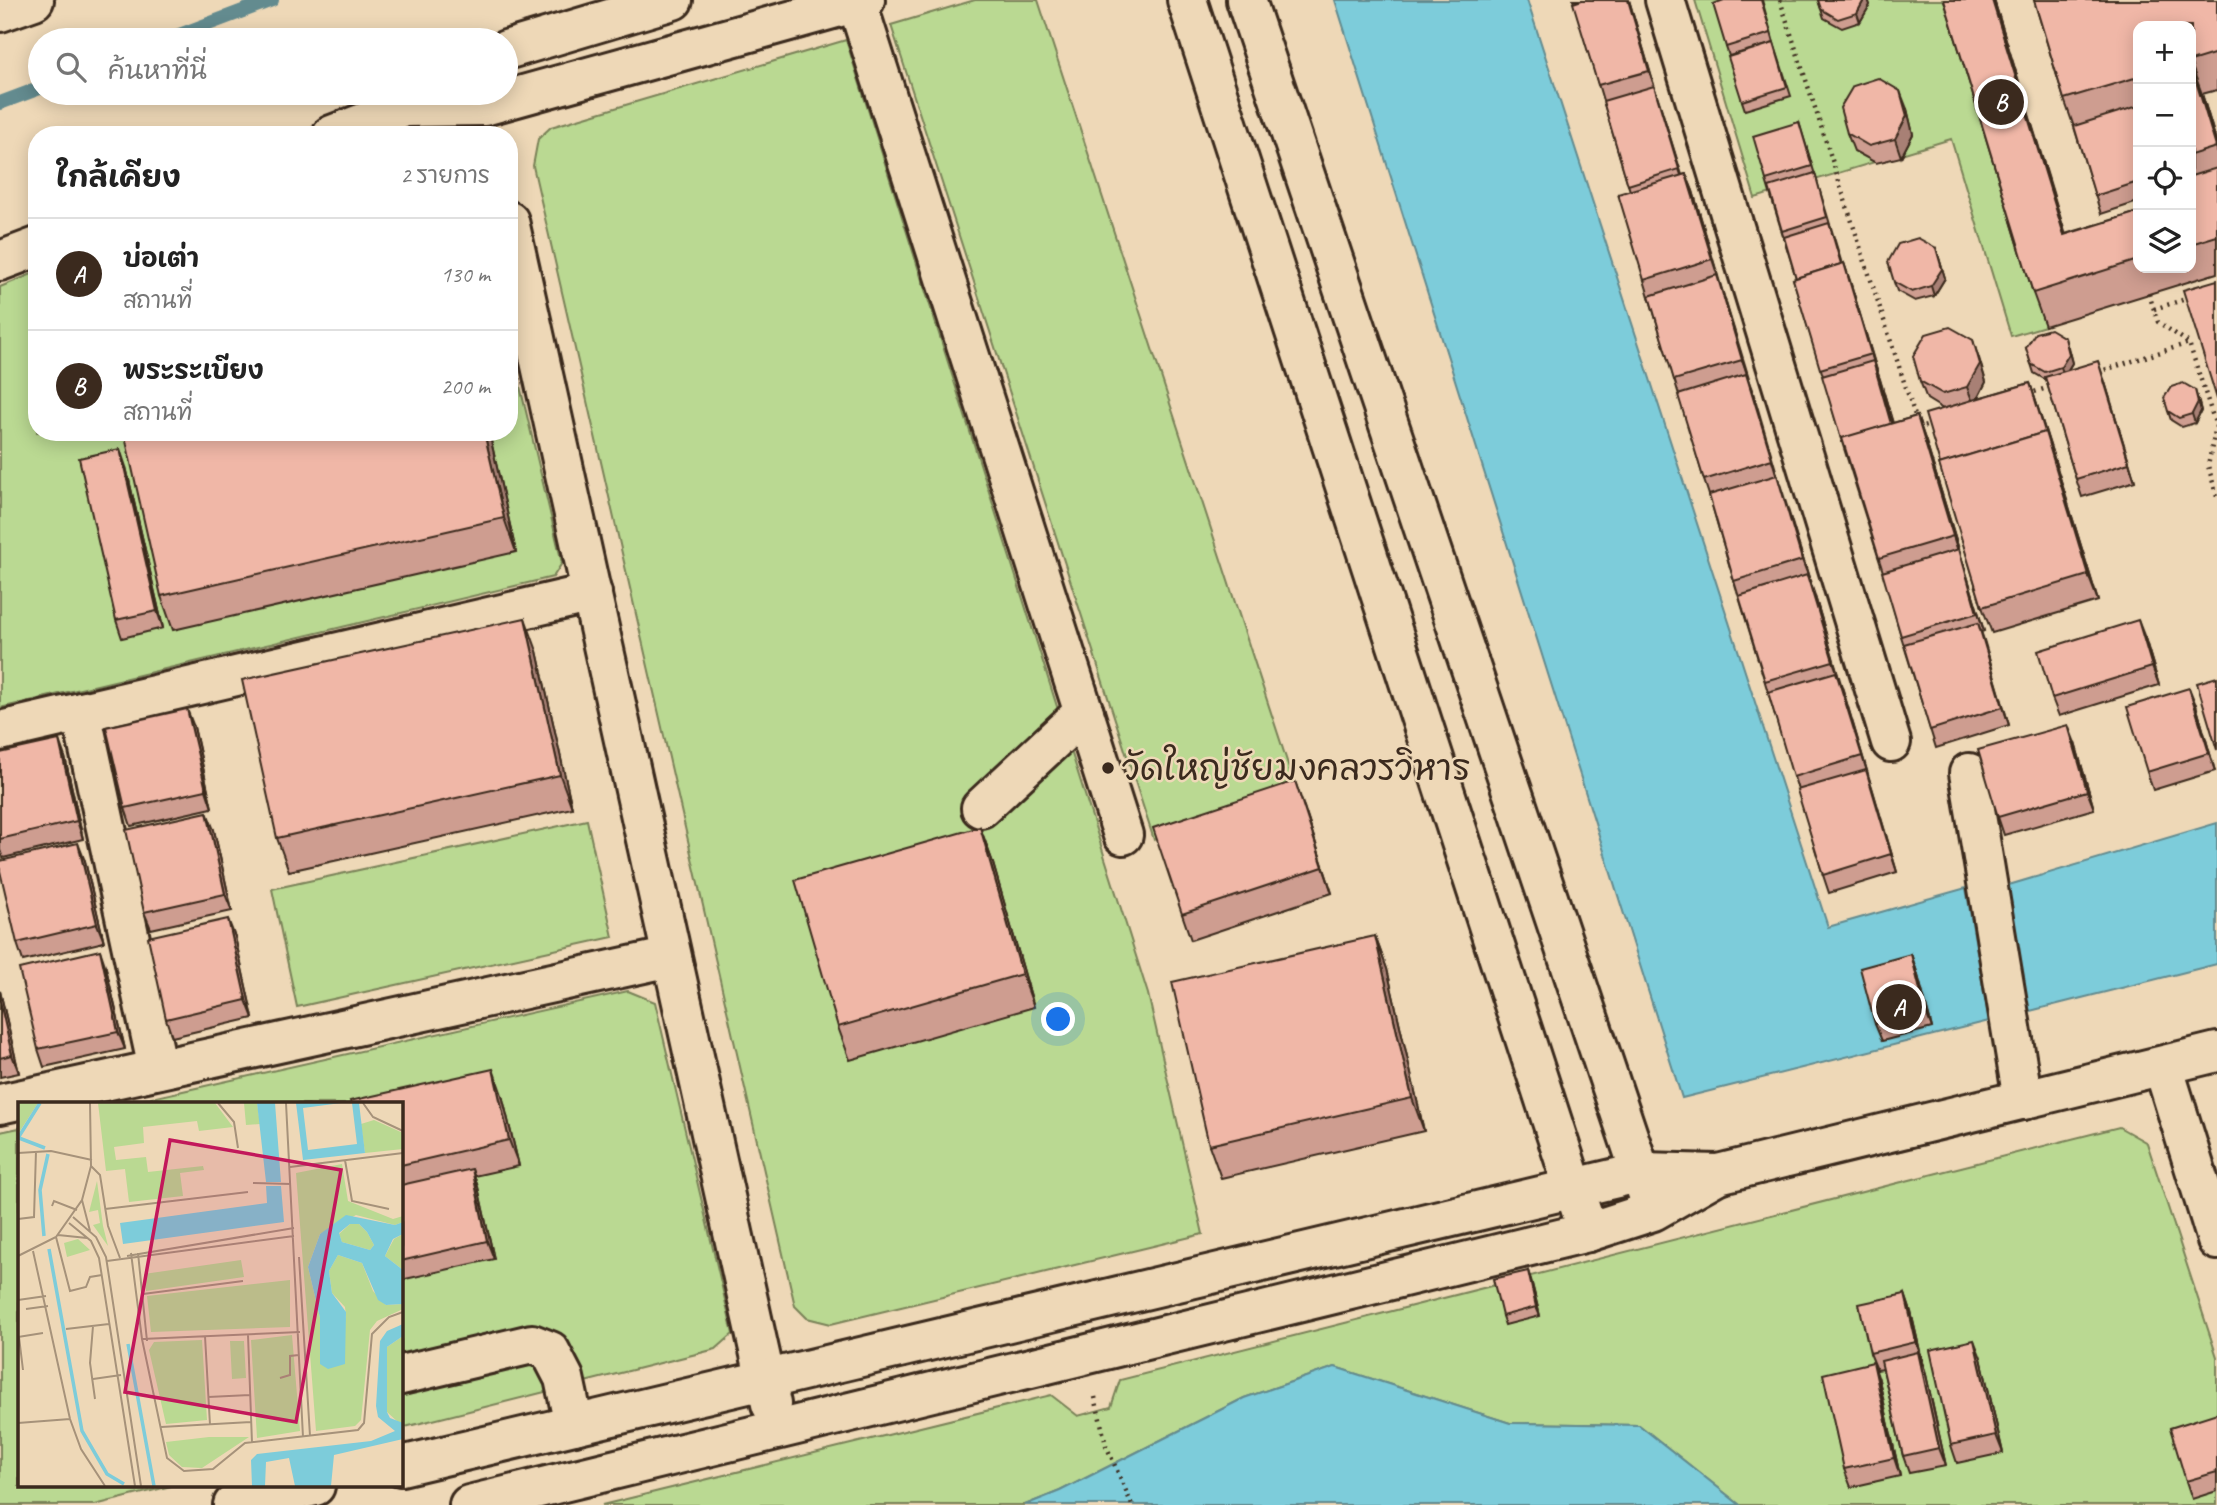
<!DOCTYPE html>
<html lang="th">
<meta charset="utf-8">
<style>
:root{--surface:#fff;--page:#f6f6f6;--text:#222;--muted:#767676;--line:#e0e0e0;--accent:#3b2a1e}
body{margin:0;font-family:Caveat,"Playpen Sans Thai",sans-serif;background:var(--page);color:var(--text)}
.controls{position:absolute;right:21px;top:21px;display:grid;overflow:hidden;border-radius:14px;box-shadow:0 4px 18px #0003}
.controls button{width:63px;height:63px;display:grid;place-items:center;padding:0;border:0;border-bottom:2px solid var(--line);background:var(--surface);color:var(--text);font:35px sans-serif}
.you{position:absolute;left:1059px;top:1020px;width:24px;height:24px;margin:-18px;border:5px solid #fff;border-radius:50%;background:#1a73e8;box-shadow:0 0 0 10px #1a73e833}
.badge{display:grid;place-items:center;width:46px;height:46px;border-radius:50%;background:var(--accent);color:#fff;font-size:23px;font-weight:700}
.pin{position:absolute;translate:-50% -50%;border:4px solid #fff;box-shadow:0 2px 7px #0006}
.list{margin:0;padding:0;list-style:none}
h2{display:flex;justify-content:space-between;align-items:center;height:91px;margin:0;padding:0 28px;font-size:30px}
h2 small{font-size:23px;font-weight:400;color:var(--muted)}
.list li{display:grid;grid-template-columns:46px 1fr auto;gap:21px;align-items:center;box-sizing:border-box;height:112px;padding:0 28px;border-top:2px solid var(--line)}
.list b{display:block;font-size:26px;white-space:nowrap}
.list p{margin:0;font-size:23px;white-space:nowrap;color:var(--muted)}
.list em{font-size:23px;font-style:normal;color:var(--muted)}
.icon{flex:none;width:38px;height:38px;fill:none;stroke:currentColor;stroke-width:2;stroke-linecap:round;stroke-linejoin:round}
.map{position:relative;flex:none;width:2217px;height:1505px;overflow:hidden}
.search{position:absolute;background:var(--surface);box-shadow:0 4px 18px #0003;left:28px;top:28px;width:490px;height:77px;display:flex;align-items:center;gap:18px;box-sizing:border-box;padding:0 24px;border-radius:38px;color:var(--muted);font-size:26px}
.panel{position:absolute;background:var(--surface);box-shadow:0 4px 18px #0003;left:28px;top:126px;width:490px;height:315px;border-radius:28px}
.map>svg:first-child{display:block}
.green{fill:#bad992;stroke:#7a8258;stroke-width:2}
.water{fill:#7dccda;stroke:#638b8f;stroke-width:2}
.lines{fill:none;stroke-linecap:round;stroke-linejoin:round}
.stream{stroke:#638b8f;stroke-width:14}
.minor-casing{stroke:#3b2a1e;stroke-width:44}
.path{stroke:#3b2a1e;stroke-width:4.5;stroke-dasharray:2 5;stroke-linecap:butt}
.minor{stroke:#eed8b7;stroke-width:38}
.wall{fill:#ce9d90;stroke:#3b2a1e;stroke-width:2}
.shaded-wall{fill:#a88075;stroke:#3b2a1e;stroke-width:2}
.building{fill:#f0b7a7;stroke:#3b2a1e;stroke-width:2}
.poi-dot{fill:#3b2a1e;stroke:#eed8b7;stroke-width:2.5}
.labels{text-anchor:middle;stroke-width:5;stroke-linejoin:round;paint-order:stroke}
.poi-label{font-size:35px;fill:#3b2a1e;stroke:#eed8b7;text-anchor:start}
.inset-river{fill:none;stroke:#7dccda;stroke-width:3.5}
.inset-road{fill:none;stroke:#a6927a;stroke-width:2}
.view{fill:#c2185b;fill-opacity:0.15;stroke:#c2185b;stroke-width:3.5}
.inset-edge{fill:none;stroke:#3b2a1e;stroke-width:3.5}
</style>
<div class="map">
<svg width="2217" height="1505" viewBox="0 0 2217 1505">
<rect width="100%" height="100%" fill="#eed8b7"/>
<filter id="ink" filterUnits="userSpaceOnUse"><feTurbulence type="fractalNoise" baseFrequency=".0143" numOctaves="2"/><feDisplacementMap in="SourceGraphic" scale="14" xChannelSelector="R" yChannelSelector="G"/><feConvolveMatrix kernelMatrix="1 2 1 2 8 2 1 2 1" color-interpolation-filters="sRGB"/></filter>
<g filter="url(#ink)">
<g class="green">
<polygon points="975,0 1038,0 1297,792 1154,840 891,25"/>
<polygon points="1695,0 1945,0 2045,326 2011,336 1951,139 1755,198"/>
<polygon points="846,40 1148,994 1203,1234 831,1324 807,1318 795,1306 533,166 538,139 551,127"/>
<polygon points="37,272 37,432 509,432 509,340 562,563 553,577 0,708 0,287"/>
<polygon points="587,820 613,937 297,1007 272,889"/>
<polygon points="628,991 655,1002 733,1334 716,1349 401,1428 401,1104 125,1104"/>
<polygon points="2119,1127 2147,1143 2217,1357 2217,1505 1740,1505 1639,1425 1510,1423 1335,1367 1244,1398 1060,1491 1025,1505 602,1505 1051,1395 1078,1416 1111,1407 1120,1380"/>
<polygon points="19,1128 19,1486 171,1486 95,1505 0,1505 0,1132"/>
</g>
<g class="water">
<polygon points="1335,0 1527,0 1828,927 1966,888 1989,1021 1682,1098"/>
<polygon points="2217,823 2217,964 2026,1012 2002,887"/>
<polygon points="1335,1367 1510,1423 1639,1425 1740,1505 1025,1505 1060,1491 1244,1398"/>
</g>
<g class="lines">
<g class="stream">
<polyline points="166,40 272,0"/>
<polyline points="0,103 40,88"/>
</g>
<g class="minor-casing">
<g id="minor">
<polyline points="1187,0 1588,1232"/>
<polyline points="1246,0 1648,1195"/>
<polyline points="1665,0 1891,742"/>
<polyline points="857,3 1123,835"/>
<polyline points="0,12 34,0"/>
<polyline points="506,50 673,0"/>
<polyline points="405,107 484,106 865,0"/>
<polyline points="332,135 405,107 425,93"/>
<polyline points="509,221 771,1404"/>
<polyline points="0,261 37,247"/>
<polyline points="81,712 158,1069"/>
<polyline points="0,731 592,593"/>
<polyline points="1969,773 2023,1100"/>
<polyline points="981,808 1084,712"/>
<polyline points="2163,1066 2217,1240"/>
<polyline points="0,1104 671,957"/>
<polyline points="401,1375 532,1344 550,1351 564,1378 574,1425"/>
<polyline points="401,1466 1642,1172 1718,1174 2217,1052"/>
<polyline points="233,1505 315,1486"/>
<polyline points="469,1505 1588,1232 1653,1211 1718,1174"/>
</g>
</g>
<g class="path">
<polyline points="1780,0 1919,428 1933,424"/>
<polyline points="2149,294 2158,322 2189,343 2216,426 2208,466 2217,496"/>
<polyline points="2154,309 2189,298"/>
<polyline points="2098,372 2189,343"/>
<polyline points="2028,394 2053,386"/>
<polyline points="1095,1397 1106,1445 1132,1505"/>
</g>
<use href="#minor" class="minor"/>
</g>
<g class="wall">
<polygon points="1573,0 1629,0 1655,89 1682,175 1686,174 1693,191 1777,477 1814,593 1897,872 1829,893 1823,875 1798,790 1734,581 1709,495 1704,480 1679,395 1644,280 1630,191"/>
<polygon points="1724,0 1762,0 1774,43 1729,56 1726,47"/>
<polygon points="1818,0 1868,0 1870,5 1860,22 1842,28 1824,18"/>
<polygon points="1944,0 1994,0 2065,234 2138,212 2138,268 2191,268 2191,26 2138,26 2138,202 2101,214 2074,127 2064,99 2034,0 2217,0 2217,90 2202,94 2217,144 2217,273 2045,326 2033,293"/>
<polygon points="1774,43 1791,96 1745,110 1742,101"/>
<polygon points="1907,109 1913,134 1901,157 1876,163 1854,151 1847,133"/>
<polygon points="1799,122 1842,264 1844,263 1850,281 1893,423 1917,416 1926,442 1984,631 1981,632 2009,725 1936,748 1901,636 1883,572 1841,439 1823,376 1793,279 1796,278 1766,180"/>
<polygon points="1936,248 1945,278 1934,296 1915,301 1897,291 1894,282"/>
<polygon points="2068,347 2072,363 2068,370 2104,379 2135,481 2082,497 2076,479 2046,380 2034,373 2026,348"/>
<polygon points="1979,358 1986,382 1978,398 2030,383 2054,458 2098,601 1992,633 1982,607 1940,464 1943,409 1927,399 1920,381"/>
<polygon points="2198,399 2201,411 2195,423 2182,427 2171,420 2168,411"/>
<polygon points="489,432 516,552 173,630 161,596"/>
<polygon points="126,467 163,628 122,638 116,620"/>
<polygon points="2145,638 2159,685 2059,716 2052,698"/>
<polygon points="537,651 572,808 289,871 277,838"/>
<polygon points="2196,705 2215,771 2153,790 2147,772"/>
<polygon points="194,727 212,808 131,826 125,808"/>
<polygon points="2075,743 2094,809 2004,835 1998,817"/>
<polygon points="0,753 65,757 83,839 3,858 0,850"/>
<polygon points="1304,807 1332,893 1191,940 1182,914"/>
<polygon points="980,827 992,860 1034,1007 850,1060 838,1027"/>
<polygon points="214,830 232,911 151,929 144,912"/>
<polygon points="85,861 104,942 23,961 17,943"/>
<polygon points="1375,936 1387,969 1424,1131 1221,1178 1209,1145"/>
<polygon points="235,937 253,1018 172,1037 166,1019"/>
<polygon points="1911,954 1917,972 1932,1028 1882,1041 1875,1024"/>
<polygon points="106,968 125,1049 44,1067 38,1049"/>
<polygon points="0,991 19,1073 0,1077"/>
<polygon points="502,1095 519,1166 474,1176 478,1187 494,1259 401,1280 401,1104"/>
<polygon points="1528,1271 1531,1280 1540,1316 1505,1325 1502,1316"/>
<polygon points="1905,1294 1911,1312 1922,1360 1921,1360 1925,1370 1946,1466 1909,1473 1903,1456 1883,1369 1877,1370 1870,1353"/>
<polygon points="1981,1358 2003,1453 1957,1463 1951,1445"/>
<polygon points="1879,1380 1900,1476 1851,1487 1844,1469"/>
<polygon points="2217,1413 2217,1491 2192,1499 2186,1481"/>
</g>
<g class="shaded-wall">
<polygon points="1628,0 1629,0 1655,88 1649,71"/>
<polygon points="1864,0 1868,0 1870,5 1860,22 1857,13"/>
<polygon points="1992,0 1994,0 2076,268 2064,235"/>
<polygon points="2191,64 2202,94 2217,144 2217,150"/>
<polygon points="1654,86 1660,104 1685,187 1679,169"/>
<polygon points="1900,91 1907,109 1913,134 1901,157 1895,139"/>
<polygon points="1686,174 1693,191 1718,277 1712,259"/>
<polygon points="1936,248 1945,278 1934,296 1931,286"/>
<polygon points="1844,263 1850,281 1877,371 1871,354"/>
<polygon points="1717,275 1723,293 1749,378 1742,360"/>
<polygon points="2065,338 2072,363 2064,376 2061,367"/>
<polygon points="1973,340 1986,382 1974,405 1967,387"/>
<polygon points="1873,361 1880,379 1898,442 1892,424"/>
<polygon points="2098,361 2104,379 2135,481 2129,463"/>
<polygon points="1746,374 1753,392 1778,477 1772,459"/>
<polygon points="2030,383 2054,458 2098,601 2088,575"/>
<polygon points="2195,390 2201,411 2195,423 2192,414"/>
<polygon points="1917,416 1926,442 1984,631 1953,536"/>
<polygon points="484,432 489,432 516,552 504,518"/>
<polygon points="120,449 126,467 163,628 157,611"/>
<polygon points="1777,475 1783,493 1809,578 1802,560"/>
<polygon points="1807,575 1814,593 1839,678 1833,661"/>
<polygon points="525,618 537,651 572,808 560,775"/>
<polygon points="2138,620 2145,638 2159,685 2152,667"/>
<polygon points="1978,623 1984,640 2009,725 2003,707"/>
<polygon points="1836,672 1843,690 1868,774 1862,756"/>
<polygon points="2189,688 2196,705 2215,771 2209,753"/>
<polygon points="187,709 194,727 212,808 206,790"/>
<polygon points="2068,725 2075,743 2094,809 2087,791"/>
<polygon points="59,740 65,757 83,839 77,821"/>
<polygon points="1866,770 1872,787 1897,872 1891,854"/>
<polygon points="1295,781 1304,807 1332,893 1323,867"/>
<polygon points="207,812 214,830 232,911 225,894"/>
<polygon points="980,827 992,860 1034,1007 1022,974"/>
<polygon points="78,843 85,861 104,942 97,924"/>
<polygon points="228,919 235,937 253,1018 246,1000"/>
<polygon points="1375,936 1387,969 1424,1131 1412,1098"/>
<polygon points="100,950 106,968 125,1049 118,1032"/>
<polygon points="1911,954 1917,972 1932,1028 1925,1010"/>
<polygon points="0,991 19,1073 12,1055 0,1002"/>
<polygon points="493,1069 502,1095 519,1166 509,1140"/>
<polygon points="472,1169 478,1187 494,1259 487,1241"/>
<polygon points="1528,1271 1531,1280 1540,1316 1536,1307"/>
<polygon points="1905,1294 1911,1312 1922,1360 1916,1342"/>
<polygon points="1974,1340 1981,1358 2003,1453 1996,1435"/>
<polygon points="1918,1352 1925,1370 1946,1466 1939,1448"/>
<polygon points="1873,1362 1879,1380 1900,1476 1894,1458"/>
</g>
<g class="building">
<polygon points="1582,0 1628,0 1649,71 1598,85 1573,3"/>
<polygon points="1724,0 1761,0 1771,33 1726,47 1713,4"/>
<polygon points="1818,0 1864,0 1857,13 1838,19 1821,9"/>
<polygon points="1944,0 1992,0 2064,235 2138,212 2138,260 2033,293"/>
<polygon points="2034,0 2217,0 2217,53 2191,61 2191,26 2138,26 2138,77 2064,99"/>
<polygon points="1774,43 1787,87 1742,101 1728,57"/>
<polygon points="2191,65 2216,147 2191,155"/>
<polygon points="1878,78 1900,91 1907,116 1895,139 1869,146 1847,133 1840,108 1853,86"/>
<polygon points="1654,86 1679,169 1628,185 1603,101"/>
<polygon points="2138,106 2138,182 2095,196 2074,126"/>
<polygon points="1799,122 1812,166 1766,180 1753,136"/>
<polygon points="2217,168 2217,236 2191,244 2191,176"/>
<polygon points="1815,173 1827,217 1782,231 1769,187"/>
<polygon points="1686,174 1712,259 1644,280 1618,194"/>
<polygon points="1829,223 1841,264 1796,278 1784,237"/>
<polygon points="1918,238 1936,248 1942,269 1931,286 1912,292 1894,282 1888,262 1898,244"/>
<polygon points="1844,263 1871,354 1820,369 1793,279"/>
<polygon points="1717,275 1742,360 1674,380 1649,296"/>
<polygon points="2217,280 2217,399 2183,290"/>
<polygon points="1950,327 1973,340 1980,364 1967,387 1943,394 1920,381 1913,356 1926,334"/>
<polygon points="2050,329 2065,338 2069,354 2061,367 2045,372 2031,364 2026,348 2035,333"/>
<polygon points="1873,361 1891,424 1841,439 1822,376"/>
<polygon points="2098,361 2129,463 2076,479 2045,377"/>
<polygon points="1746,374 1772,459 1704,480 1678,395"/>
<polygon points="2030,383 2045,432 1940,464 1925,414"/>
<polygon points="2183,383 2195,390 2198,402 2192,414 2179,418 2168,411 2164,398 2171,387"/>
<polygon points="1917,416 1953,536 1879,558 1842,438"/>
<polygon points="124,432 484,432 504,518 161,596"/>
<polygon points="2045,432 2088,575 1982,607 1939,464"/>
<polygon points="120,449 157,611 116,620 79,458"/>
<polygon points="1777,475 1802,560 1734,581 1709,495"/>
<polygon points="1959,549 1977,613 1901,636 1882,572"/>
<polygon points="1807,575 1833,661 1765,681 1739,596"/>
<polygon points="525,618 560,775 277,838 242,680"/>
<polygon points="2138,620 2152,667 2052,698 2038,651"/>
<polygon points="1978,623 2003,707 1930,730 1904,644"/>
<polygon points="1836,672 1862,756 1793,777 1768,692"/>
<polygon points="2217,677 2217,750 2197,683"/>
<polygon points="2189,688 2209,753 2147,772 2127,707"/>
<polygon points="187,709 206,790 125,808 106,727"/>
<polygon points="2068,725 2087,791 1998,817 1978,750"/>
<polygon points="59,740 77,821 0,839 0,753"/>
<polygon points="1866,770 1891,854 1823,875 1797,790"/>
<polygon points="1295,781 1323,867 1182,914 1153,828"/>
<polygon points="207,812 225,894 144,912 126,830"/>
<polygon points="980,827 1022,974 838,1027 795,880"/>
<polygon points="78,843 97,924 17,943 0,871 0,861"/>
<polygon points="228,919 246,1000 166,1019 148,937"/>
<polygon points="1375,936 1412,1098 1209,1145 1172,982"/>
<polygon points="100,950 118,1032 38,1049 19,969"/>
<polygon points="1911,954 1925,1010 1875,1024 1860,968"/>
<polygon points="0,1002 12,1055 0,1058"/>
<polygon points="493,1069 509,1140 401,1165 401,1104 351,1104 350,1101"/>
<polygon points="472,1169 487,1241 401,1261 401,1185"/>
<polygon points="1528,1271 1536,1307 1502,1316 1493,1279"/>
<polygon points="1905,1294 1916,1342 1870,1353 1859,1304"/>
<polygon points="1974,1340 1996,1435 1951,1445 1930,1350"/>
<polygon points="1918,1352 1939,1448 1903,1456 1881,1361"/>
<polygon points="1873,1362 1894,1458 1844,1469 1823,1374"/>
<polygon points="2217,1413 2217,1472 2186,1481 2170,1428"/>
</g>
</g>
<circle class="poi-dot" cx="1108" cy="768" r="7"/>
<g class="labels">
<g class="poi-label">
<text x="1122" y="780">วัดใหญ่ชัยมงคลวรวิหาร</text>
</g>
</g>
<g transform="translate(18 1102)">
<rect width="385" height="385" fill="#eed8b7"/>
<path d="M0 1H20L0 32ZM80 1H197L215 25 181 29 179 19 125 25 126 41 96 45 98 58 128 55 130 70 185 64 186 68 162 71 165 94 111 100 107 67 88 69ZM226 1H239L242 22 228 23ZM356 18 385 31V47L347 51 343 22ZM324 62 330 99 375 117 385 114V120L377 123 338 113 302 132 290 165 302 216V262L328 215 327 205 314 191 311 169 320 153 344 161 355 189 368 203 385 202V207L359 219 352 228 343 318 337 324 298 329 278 71ZM79 79 85 124 90 144 75 123 82 121 80 108 71 110ZM332 122H341L349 130 356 143 352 148 324 140 321 132ZM385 132V168L367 154 376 137ZM60 137 72 148 49 155 46 141ZM223 158 226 175 128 189 126 172ZM272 178V225L133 230 129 194ZM274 233 282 329 239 336 233 238ZM385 234V321H381L369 310V245ZM184 238 189 318 148 322 131 248 136 240ZM212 239H226L228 276 214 277ZM191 335H231L184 366 164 365 151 353 148 340Z" fill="#bad992"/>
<path d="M239 1H257L263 80H248ZM278 1H323L285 6 290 48 339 42 334 1H341L347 51 285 58ZM248 84H263L266 120 105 142 102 121 249 101ZM328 113 377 123 385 120V132L375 137 367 154 385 168V202L368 203 360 198 344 161 320 153 311 169 314 191 328 210 327 262 310 267 302 262V216L290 165 302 132ZM332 122H341L349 130 356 143 352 148 324 140 321 131ZM385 222V234L369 245V310L372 316 385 321V337L316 353 313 384H277L271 356 248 360 247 384H234L233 358 239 352 353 339 377 329 360 315 358 304 362 239 369 229Z" fill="#7dccda" fill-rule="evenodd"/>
<path class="inset-river" d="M0 36 22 1M1 36 27 46M26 134 22 88 30 52M31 147 64 329 89 372 106 382M110 242 136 384"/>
<path class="inset-road" d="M200 1 216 20 220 46M268 1 285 335M345 1 355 15 385 29M0 51 33 49 74 58M327 58 334 99 371 107M73 64 82 73 90 124 102 156M272 65 385 51M235 81 273 82M64 98 72 129M34 104 36 99 59 108M87 107 230 90M55 115 78 135 88 155 123 384M0 117 16 115 18 49M51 121 73 139 81 156 117 384M40 133 69 136M38 135 52 189 68 185 72 175 84 173M15 149 52 317 63 347 87 384M113 151 124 237 149 356 166 369 195 367 227 341 340 328 346 321 354 232 371 215 385 210M120 151 129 239M0 154 38 135 64 98 73 64 72 1M109 154 276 126M281 155 292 334M89 159 276 134M125 192 225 179M0 198 28 194M8 207 30 204M75 224 72 261 77 297M48 227 91 222M230 233 234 341M187 234 192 323M0 235 25 231M1 235 5 268M124 237 282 230M262 276 272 273V254L281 253M75 277 103 273M190 295 232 293M0 321 52 317M143 325 233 320"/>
<path class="view" d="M152 38 323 68 278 320 107 290Z"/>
<rect width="385" height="385" class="inset-edge"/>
</g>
</svg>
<div class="controls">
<button>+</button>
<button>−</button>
<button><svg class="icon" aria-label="locate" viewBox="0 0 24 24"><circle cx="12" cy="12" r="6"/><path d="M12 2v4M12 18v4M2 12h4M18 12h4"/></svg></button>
<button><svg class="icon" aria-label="layers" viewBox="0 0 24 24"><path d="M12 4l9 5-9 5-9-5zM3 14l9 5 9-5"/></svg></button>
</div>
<div class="you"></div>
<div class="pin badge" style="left:1899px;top:1007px">A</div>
<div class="pin badge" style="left:2001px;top:102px">B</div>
<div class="search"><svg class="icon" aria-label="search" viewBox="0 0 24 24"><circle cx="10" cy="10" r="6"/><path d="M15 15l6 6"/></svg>ค้นหาที่นี่</div>
<section class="panel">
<h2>ใกล้เคียง<small>2 รายการ</small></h2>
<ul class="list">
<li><span class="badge">A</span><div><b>บ่อเต่า</b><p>สถานที่</p></div><em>130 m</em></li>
<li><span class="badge">B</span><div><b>พระระเบียง</b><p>สถานที่</p></div><em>200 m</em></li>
</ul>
</section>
</div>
